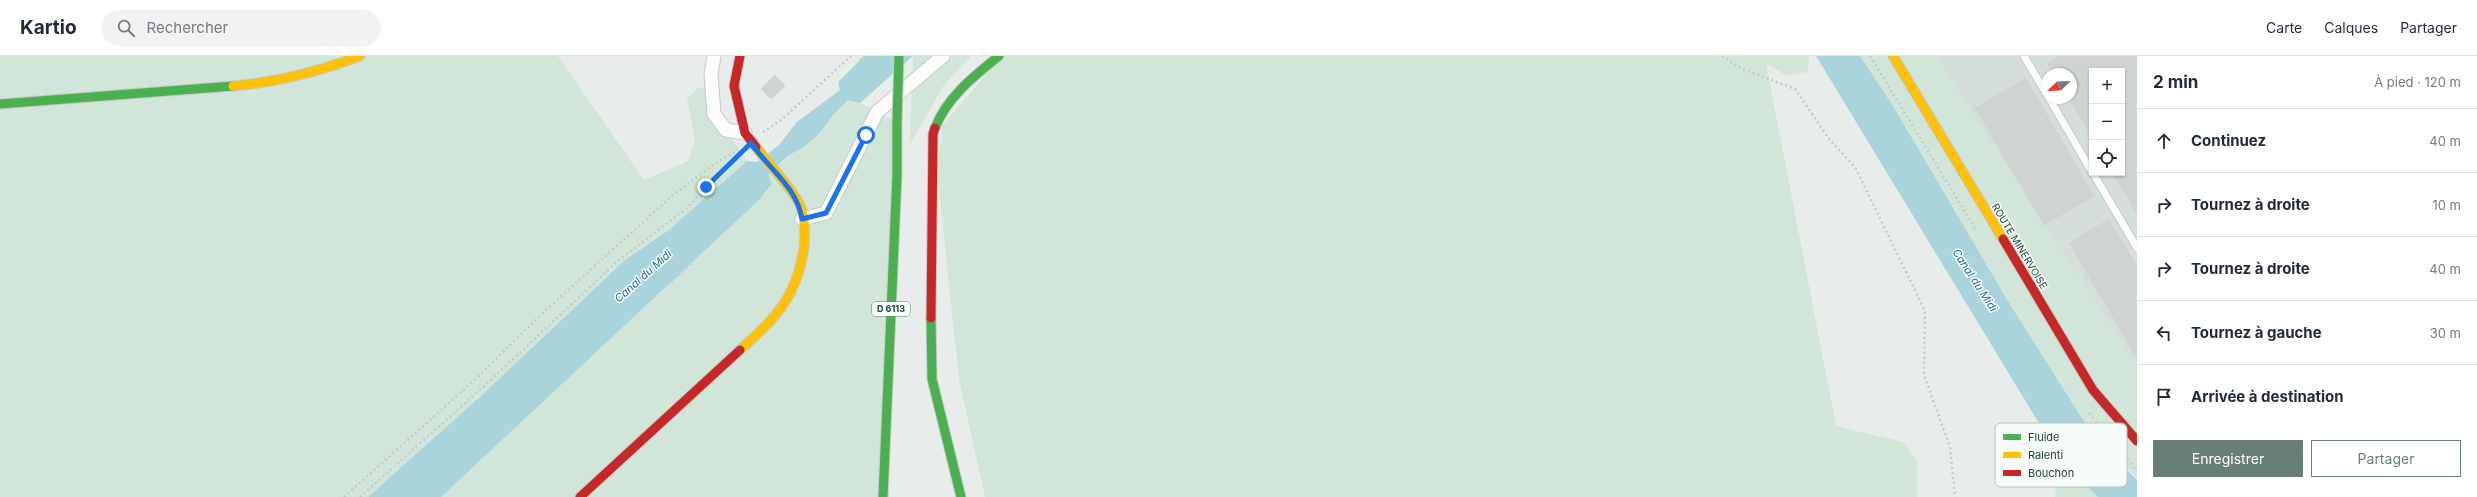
<!DOCTYPE html>
<html lang="fr">
<meta charset="utf-8">
<style>
:root{--surface:#fff;--page:#f2f2f3;--text:#1f2937;--muted:#747a83;--line:#e0e1e3;--accent:#697e78}
body{margin:0;font-family:Inter,sans-serif;background:var(--page);color:var(--text)}
.controls{position:absolute;right:12px;top:12px;display:grid;overflow:hidden;border-radius:0px;box-shadow:0 1px 3px #0004}
.controls button{width:36px;height:36px;display:grid;place-items:center;padding:0;border:0;border-bottom:1px solid var(--line);background:var(--surface);color:var(--text);font:20px sans-serif}
.compass{position:absolute;left:2041px;top:12px;width:36px;height:36px;border-radius:50%;background:var(--surface);box-shadow:0 1px 3px #0004;rotate:247deg}
.stop{position:absolute;width:12px;height:12px;margin:-9px;border:3px solid #1a73e8;border-radius:50%;background:#fff}
.stop.end{background:#1a73e8;border-color:#fff;box-shadow:0 1px 4px #0008}
.list{margin:0;padding:0;list-style:none}
h2{display:flex;justify-content:space-between;align-items:center;height:52px;margin:0;padding:0 16px;font-size:17px}
h2 small{font-size:13px;font-weight:400;color:var(--muted)}
.list li{display:grid;grid-template-columns:26px 1fr auto;gap:12px;align-items:center;box-sizing:border-box;height:64px;padding:0 16px;border-top:1px solid var(--line)}
.list b{display:block;font-size:15px;white-space:nowrap}
.list em{font-size:13px;font-style:normal;color:var(--muted)}
.actions{display:flex;gap:8px;padding:12px 16px}
.actions a{flex:1;padding:9px 0;border:1px solid var(--accent);border-radius:0px;text-align:center;font-size:14px;color:var(--accent)}
.actions .main{background:var(--accent);color:#fff}
.icon{flex:none;width:22px;height:22px;fill:none;stroke:currentColor;stroke-width:2;stroke-linecap:round;stroke-linejoin:round}
.map{position:relative;flex:none;width:2137px;height:441px;overflow:hidden}
header{display:flex;align-items:center;gap:24px;box-sizing:border-box;height:56px;padding:0 20px;background:var(--surface);border-bottom:1px solid var(--line)}
header strong{font-size:19px}
nav{display:flex;gap:22px;margin-inline-start:auto;font-size:14px}
.search{width:280px;height:36px;background:var(--page);display:flex;align-items:center;gap:10px;box-sizing:border-box;padding:0 14px;border-radius:22px;color:var(--muted);font-size:15px}
main{display:flex}
aside{flex:1;background:var(--surface)}
.map>svg:first-child{display:block}
.built{fill:#d6dedb;fill-rule:evenodd}
.green{fill:#d1e6d8}
.water{fill:#a9d4db}
.building{fill:#cfd4d2;stroke:#d1d6d4}
.lines{fill:none;stroke-linecap:round;stroke-linejoin:round}
.lane-casing{stroke:#c5cac8;stroke-width:9}
.street-casing{stroke:#c5cac8;stroke-width:15}
.fast-casing{stroke:#c3cbc8;stroke-width:11}
.slow-casing{stroke:#c3cbc8;stroke-width:11}
.jam-casing{stroke:#c3cbc8;stroke-width:11}
.path{stroke:#c3ccca;stroke-width:2.5;stroke-dasharray:2 3;stroke-linecap:butt}
.lane{stroke:#fcfcfc;stroke-width:7}
.street{stroke:#fcfcfc;stroke-width:13}
.fast{stroke:#4caf50;stroke-width:9}
.slow{stroke:#ffc107;stroke-width:9}
.jam{stroke:#c62828;stroke-width:9}
.fast-bridge-casing{stroke:#c3ccc9;stroke-width:11;stroke-linecap:butt}
.fast-bridge{stroke:#4caf50;stroke-width:9}
.route{stroke:#1a73e8;stroke-width:5}
.labels{text-anchor:middle;stroke-width:3;stroke-linejoin:round;paint-order:stroke}
.shield{fill:#f7fbf9;stroke:#637a73;stroke-width:1}
.shield-label{font-size:9px;font-weight:bold;fill:#24423a}
.street-label{font-size:10px;fill:#24423a;stroke:#f7fbf9}
.water-label{font-size:11px;font-style:italic;fill:#1c6f80;stroke:#f7fbf9}
.key{fill:#f7fbf9;stroke:#b8c4c0;stroke-width:1}
.key-label{font-size:11px;fill:#24423a}
</style>
<header>
<strong>Kartio</strong>
<div class="search"><svg class="icon" aria-label="search" viewBox="0 0 24 24"><circle cx="10" cy="10" r="6"/><path d="M15 15l6 6"/></svg>Rechercher</div>
<nav><a>Carte</a><a>Calques</a><a>Partager</a></nav>
</header>
<main>
<div class="map">
<svg width="2137" height="441" viewBox="0 0 2137 441">
<rect width="100%" height="100%" fill="#e8edeb"/>
<path class="built" d="M1935 0H2137V309L2130 301ZM2092 15H2122V117H2092ZM2047 18H2071V42H2047Z"/>
<g class="green">
<polygon points="0,0 558,0 644,124 688,105 695,84 687,43 699,31 712,34 726,74 747,105 669,174 625,204 482,339 368,441 0,441"/>
<polygon points="913,0 971,0 944,29 910,88"/>
<polygon points="1002,0 1809,0 1808,16 1785,19 1766,7 1836,370 1903,386 1917,404 1917,441 985,441 959,324 937,115 942,70"/>
<path d="M1860 0H1935L2137 309V422C2118 402 2096 382 2080 359 1999 244 1938 117 1860 0Z"/>
<polygon points="848,44 854,44 897,66 883,441 441,441 760,143 769,134 768,119 831,63 834,58"/>
<polygon points="2057,416 2076,420 2098,441 2055,441"/>
</g>
<g class="water">
<polygon points="864,0 913,0 860,47 848,44 834,58 819,78 804,91 789,99 768,119 772,128 760,143 441,441 368,441 482,339 625,204 669,174 747,105 757,106 779,89 797,66 840,34 838,26"/>
<polygon points="1816,0 1860,0 1893,50 2006,242 2081,361 2107,394 2137,424 2137,441 2098,441 2076,420 2048,382"/>
</g>
<g class="building">
<polygon points="2060,0 2137,0 2137,158 2113,117 2122,117 2122,15 2092,15 2092,81 2071,46 2071,18 2055,18 2048,7"/>
<polygon points="775,19 785,30 771,43 761,33"/>
<polygon points="2026,22 2094,140 2044,169 1975,52"/>
<polygon points="2109,163 2137,211 2137,302 2069,187"/>
</g>
<g class="lines">
<g class="lane-casing">
<g id="lane">
<polyline points="2024,0 2047,39"/>
<polyline points="2049,42 2092,116"/>
<polyline points="2093,117 2137,192"/>
</g>
</g>
<g class="street-casing">
<g id="street">
<polyline points="714,0 711,18 714,58 726,74 745,77"/>
<polyline points="802,163 826,157 877,56 943,0"/>
</g>
</g>
<g class="fast-casing">
<g id="fast">
<polyline points="0,48 233,30"/>
<path d="M935 72C947 41 974 20 999 0"/>
<polyline points="931,262 932,323 961,441"/>
<polyline points="883,441 897,119 897,66"/>
</g>
</g>
<g class="slow-casing">
<g id="slow">
<polyline points="1893,0 2003,183"/>
<path d="M233 30C278 26 318 16 360 0"/>
<path d="M740 294C776 261 797 242 804 191 805 179 805 161 800 149 794 135 766 105 756 91"/>
</g>
</g>
<g class="jam-casing">
<g id="jam">
<polyline points="740,0 734,30 745,77 756,91"/>
<polyline points="2003,183 2093,334 2137,385"/>
<polyline points="931,262 933,78 935,72"/>
<polyline points="580,441 740,294"/>
</g>
</g>
<g class="path">
<polyline points="1722,0 1742,13 1795,33 1830,84 1855,111 1925,255 1924,319 1950,391 1955,441"/>
<polyline points="1870,0 1975,172"/>
<polyline points="860,4 864,0"/>
<polyline points="763,76 781,64 851,0"/>
<polyline points="671,226 691,208"/>
<polyline points="2089,357 2137,415"/>
<polyline points="344,441 478,321 545,255 673,139 714,108 738,94"/>
<polyline points="360,441 482,332 619,204 688,151 740,97"/>
</g>
<use href="#lane" class="lane"/>
<use href="#street" class="street"/>
<use href="#fast" class="fast"/>
<use href="#slow" class="slow"/>
<use href="#jam" class="jam"/>
<g class="fast-bridge-casing">
<polyline id="fast-bridge" points="897,66 899,0"/>
</g>
<use href="#fast-bridge" class="fast-bridge"/>
</g>
<g class="lines">
<path class="route" d="M706 131 751 87C768 112 797 131 802 163L826 157 866 79"/>
</g>
<g class="labels">
<rect class="shield" x="872" y="246" width="38" height="14" rx="3"/>
<g class="shield-label">
<text x="891" y="256">D 6113</text>
</g>
<g class="street-label">
<text transform="translate(2020 190) rotate(59)" y="4">ROUTE MINERVOISE</text>
</g>
<g class="water-label">
<text transform="translate(643 220) rotate(-42)" y="4">Canal du Midi</text>
<text transform="translate(1975 224) rotate(57)" y="4">Canal du Midi</text>
</g>
</g>
<rect x="1995" y="367" width="132" height="64" rx="6" class="key"/>
<rect x="2003" y="378" width="18" height="6" fill="#4caf50"/>
<rect x="2003" y="396" width="18" height="6" fill="#ffc107"/>
<rect x="2003" y="414" width="18" height="6" fill="#c62828"/>
<g class="key-label">
<text x="2028" y="385">Fluide</text>
<text x="2028" y="403">Ralenti</text>
<text x="2028" y="421">Bouchon</text>
</g>
</svg>
<div class="controls">
<button>+</button>
<button>−</button>
<button><svg class="icon" aria-label="locate" viewBox="0 0 24 24"><circle cx="12" cy="12" r="6"/><path d="M12 2v4M12 18v4M2 12h4M18 12h4"/></svg></button>
</div>
<svg class="compass" viewBox="-18 -18 36 36"><path d="M0-13l5 13h-10z" fill="#e53935"/><path d="M0 13l5-13h-10z" fill="#747a83"/></svg>
<div class="stop" style="left:866px;top:79px"></div>
<div class="stop end" style="left:706px;top:131px"></div>
</div>
<aside>
<h2>2 min<small>À pied · 120 m</small></h2>
<ul class="list">
<li><svg class="icon" aria-label="ahead" viewBox="0 0 24 24"><path d="M12 20V5M6 11l6-6 6 6"/></svg><div><b>Continuez</b></div><em>40 m</em></li>
<li><svg class="icon" aria-label="right" viewBox="0 0 24 24"><path d="M7 20v-9h11M14 6l5 5-5 5"/></svg><div><b>Tournez à droite</b></div><em>10 m</em></li>
<li><svg class="icon" aria-label="right" viewBox="0 0 24 24"><path d="M7 20v-9h11M14 6l5 5-5 5"/></svg><div><b>Tournez à droite</b></div><em>40 m</em></li>
<li><svg class="icon" aria-label="left" viewBox="0 0 24 24"><path d="M17 20v-9H6M10 6l-5 5 5 5"/></svg><div><b>Tournez à gauche</b></div><em>30 m</em></li>
<li><svg class="icon" aria-label="arrive" viewBox="0 0 24 24"><path d="M6 21V4h12l-3 4 3 4H6"/></svg><div><b>Arrivée à destination</b></div></li>
</ul>
<div class="actions"><a class="main">Enregistrer</a><a>Partager</a></div>
</aside>
</main>
